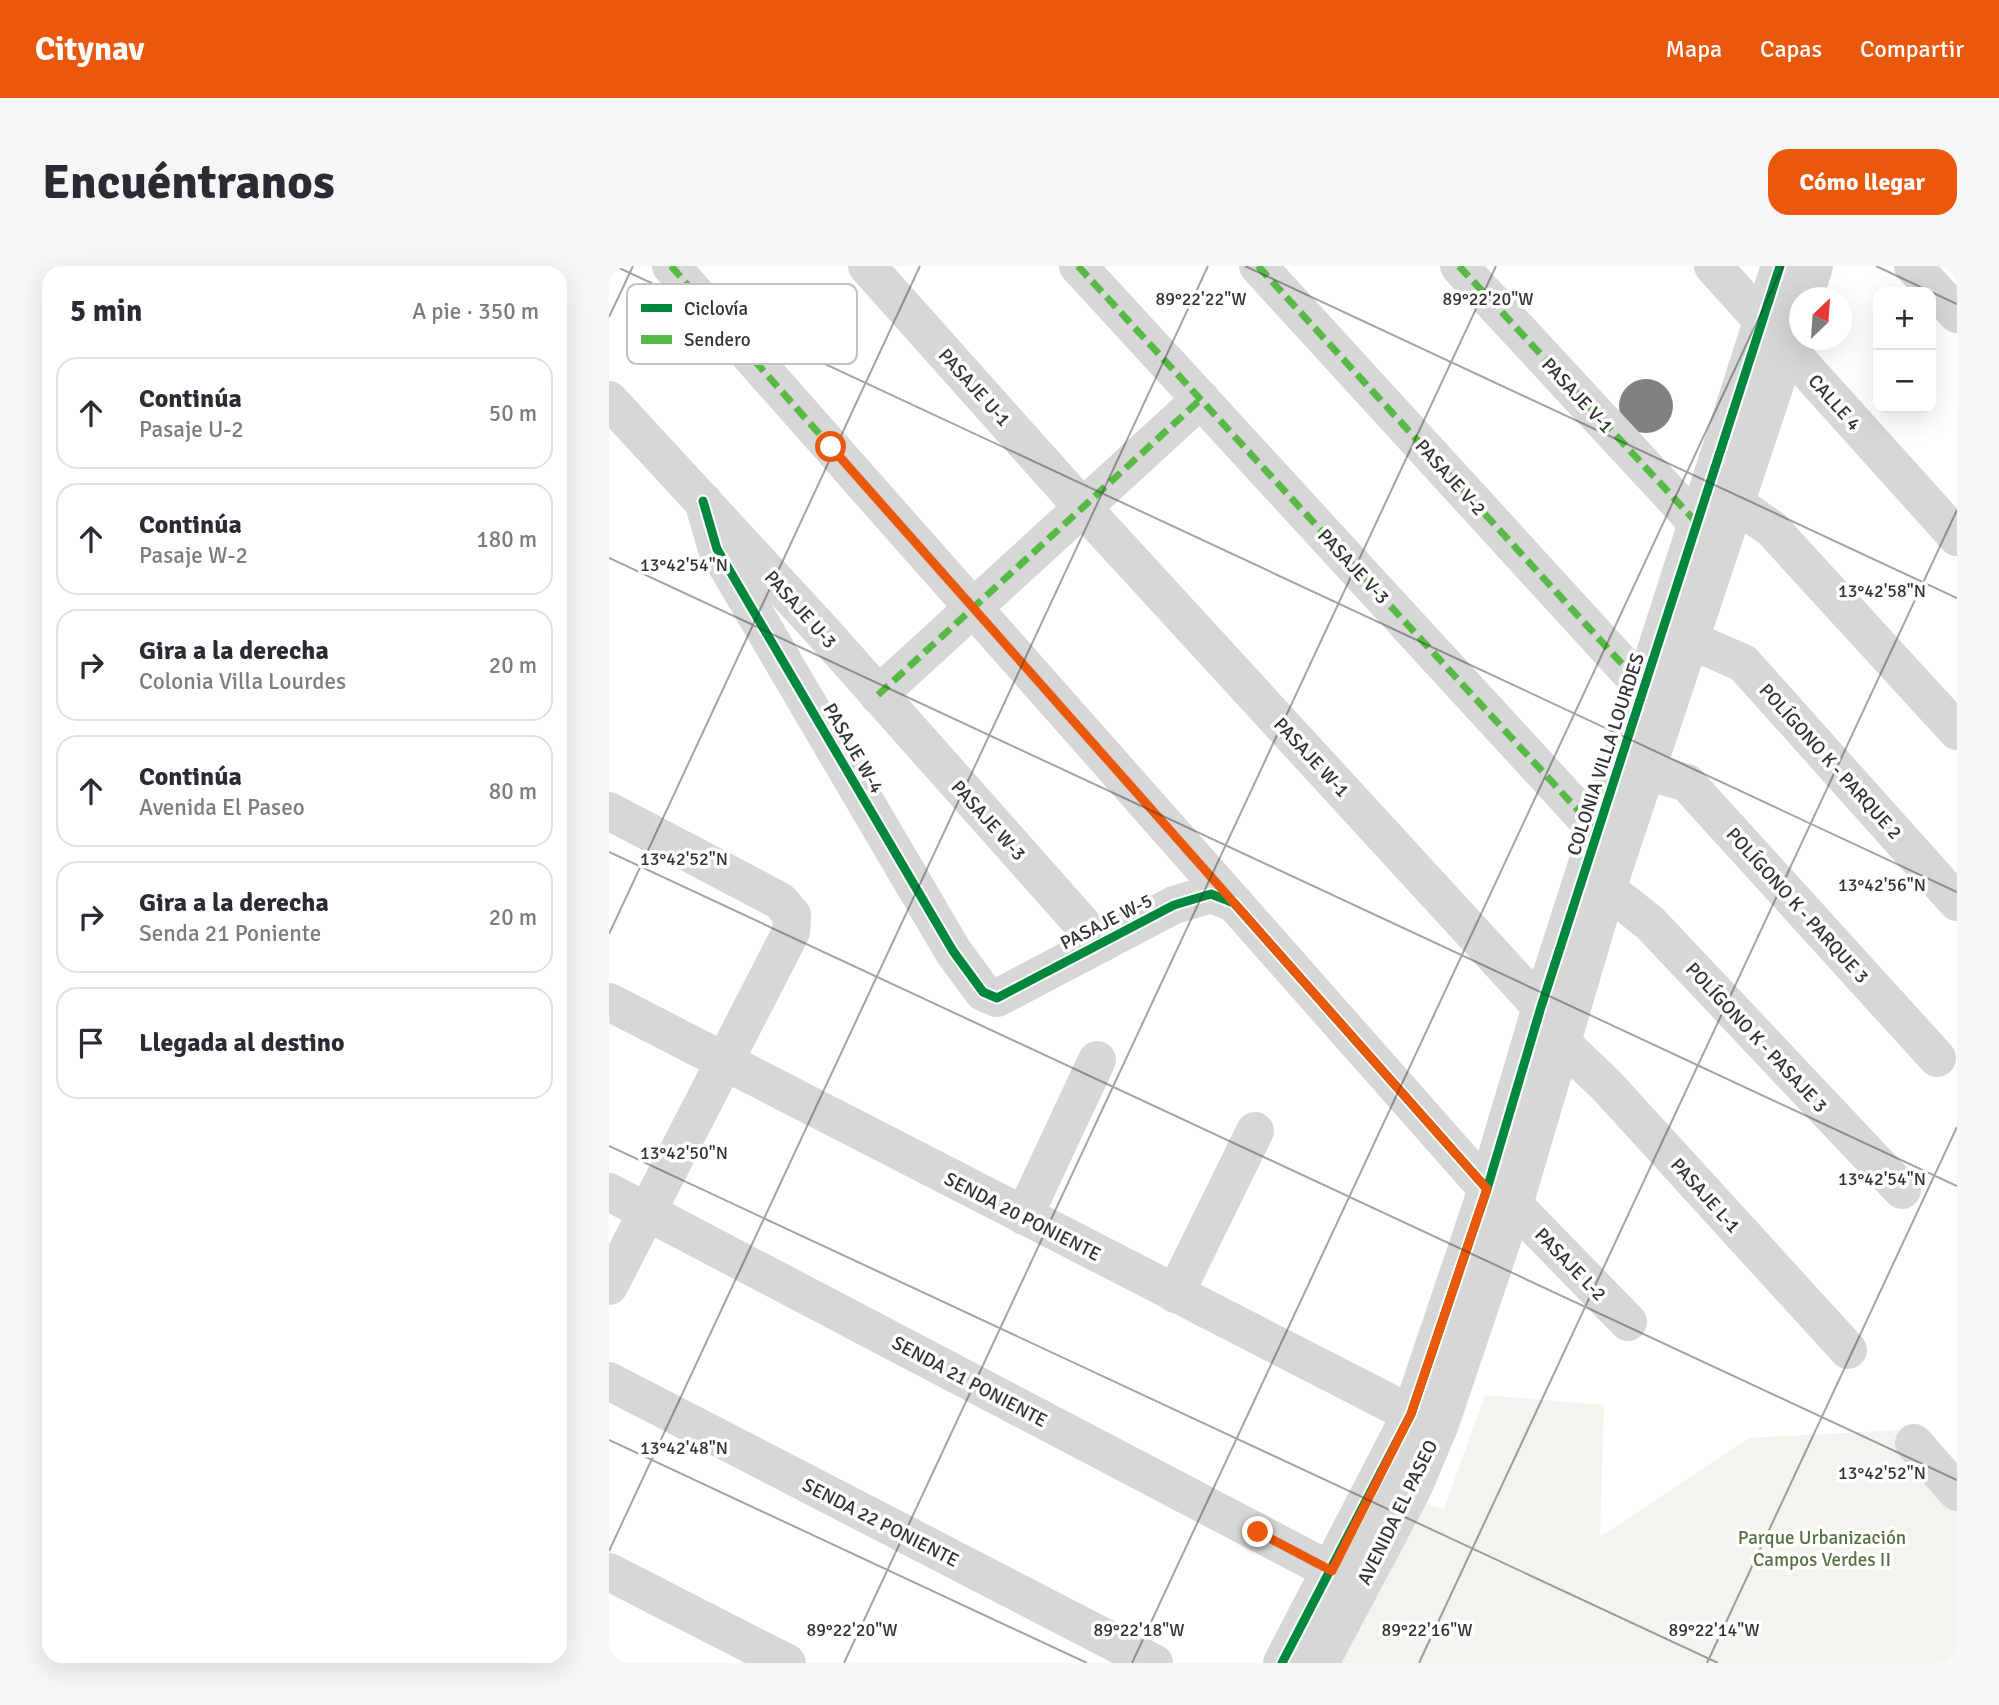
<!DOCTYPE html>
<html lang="es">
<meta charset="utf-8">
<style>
:root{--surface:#fff;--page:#f7f7f7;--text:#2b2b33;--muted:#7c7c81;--line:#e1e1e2;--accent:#ea580c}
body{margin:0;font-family:Signika,sans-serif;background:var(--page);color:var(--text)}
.controls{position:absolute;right:21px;top:21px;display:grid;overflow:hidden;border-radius:14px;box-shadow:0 7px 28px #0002}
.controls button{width:63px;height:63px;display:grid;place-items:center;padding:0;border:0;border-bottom:2px solid var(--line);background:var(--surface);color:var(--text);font:35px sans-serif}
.compass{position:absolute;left:1180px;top:21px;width:63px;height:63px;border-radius:50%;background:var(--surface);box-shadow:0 7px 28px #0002;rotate:25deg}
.stop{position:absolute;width:21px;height:21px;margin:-16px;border:5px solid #ea580c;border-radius:50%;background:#fff}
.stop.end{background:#ea580c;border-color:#fff;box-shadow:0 2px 7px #0008}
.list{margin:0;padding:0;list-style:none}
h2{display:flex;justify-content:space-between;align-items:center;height:91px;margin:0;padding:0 28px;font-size:30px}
h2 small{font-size:23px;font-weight:400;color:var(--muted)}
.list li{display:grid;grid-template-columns:46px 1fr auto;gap:21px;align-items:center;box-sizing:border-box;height:112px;margin:0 14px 14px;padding:0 14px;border:2px solid var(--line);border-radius:21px}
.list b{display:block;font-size:26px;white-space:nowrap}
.list p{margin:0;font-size:23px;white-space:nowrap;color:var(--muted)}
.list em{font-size:23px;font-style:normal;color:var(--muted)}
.icon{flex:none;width:38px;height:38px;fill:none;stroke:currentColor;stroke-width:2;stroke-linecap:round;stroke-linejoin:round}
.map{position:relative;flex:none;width:1348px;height:1397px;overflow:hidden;border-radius:21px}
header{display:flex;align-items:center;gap:42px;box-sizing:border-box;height:98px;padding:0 35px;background:var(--accent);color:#fff}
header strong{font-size:33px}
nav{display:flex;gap:38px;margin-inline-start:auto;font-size:24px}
.intro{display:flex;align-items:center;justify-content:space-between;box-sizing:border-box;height:168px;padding:0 42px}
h1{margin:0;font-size:49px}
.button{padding:18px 32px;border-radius:21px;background:var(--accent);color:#fff;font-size:24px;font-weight:700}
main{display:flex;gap:42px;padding:0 42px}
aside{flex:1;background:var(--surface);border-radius:21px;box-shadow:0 7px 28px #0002}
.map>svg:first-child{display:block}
.green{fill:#f1f5ed}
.building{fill:#818181}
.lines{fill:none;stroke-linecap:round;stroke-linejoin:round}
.minor{stroke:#d7d7d7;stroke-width:38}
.quiet{stroke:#58b947;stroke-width:7;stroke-dasharray:14 7;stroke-linecap:butt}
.cycleway-casing{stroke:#fff;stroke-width:13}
.cycleway{stroke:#00873e;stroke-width:9}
.route{stroke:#ea580c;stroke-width:9}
.ticks{fill:none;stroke:#333;stroke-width:2;stroke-opacity:0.45}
.labels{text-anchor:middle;stroke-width:7;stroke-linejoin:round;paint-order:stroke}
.street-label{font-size:19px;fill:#333;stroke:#fff}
.park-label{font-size:19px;fill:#56703f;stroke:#fff}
.key{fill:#fff;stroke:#c2c2c2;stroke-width:2}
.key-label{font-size:19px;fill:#333}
.ticks-label{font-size:18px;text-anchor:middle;fill:#333;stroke:#fff;stroke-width:7;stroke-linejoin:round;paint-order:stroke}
</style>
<header>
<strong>Citynav</strong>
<nav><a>Mapa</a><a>Capas</a><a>Compartir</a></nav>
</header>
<div class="intro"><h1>Encuéntranos</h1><a class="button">Cómo llegar</a></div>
<main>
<aside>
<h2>5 min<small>A pie · 350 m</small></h2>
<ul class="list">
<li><svg class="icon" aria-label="ahead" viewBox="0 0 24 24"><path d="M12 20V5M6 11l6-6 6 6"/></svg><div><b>Continúa</b><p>Pasaje U-2</p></div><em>50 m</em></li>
<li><svg class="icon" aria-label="ahead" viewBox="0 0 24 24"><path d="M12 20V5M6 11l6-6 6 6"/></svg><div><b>Continúa</b><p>Pasaje W-2</p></div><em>180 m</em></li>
<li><svg class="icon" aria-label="right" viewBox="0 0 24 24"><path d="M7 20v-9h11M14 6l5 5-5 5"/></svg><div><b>Gira a la derecha</b><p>Colonia Villa Lourdes</p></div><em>20 m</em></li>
<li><svg class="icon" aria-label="ahead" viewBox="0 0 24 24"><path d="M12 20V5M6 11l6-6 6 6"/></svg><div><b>Continúa</b><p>Avenida El Paseo</p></div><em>80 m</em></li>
<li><svg class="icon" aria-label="right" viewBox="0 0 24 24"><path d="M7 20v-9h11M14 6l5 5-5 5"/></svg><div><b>Gira a la derecha</b><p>Senda 21 Poniente</p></div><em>20 m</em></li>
<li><svg class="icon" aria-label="arrive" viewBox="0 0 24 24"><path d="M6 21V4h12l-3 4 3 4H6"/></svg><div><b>Llegada al destino</b></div></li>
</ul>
</aside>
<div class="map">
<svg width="1348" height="1397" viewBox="0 0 1348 1397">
<rect width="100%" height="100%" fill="#fff"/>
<polygon class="green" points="876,1129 995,1139 991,1271 1140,1172 1289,1164 1348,1246 1348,1397 729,1397 814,1237 835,1243"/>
<circle class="building" cx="1037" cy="140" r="27"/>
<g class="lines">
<g class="minor">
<polyline points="62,0 878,923"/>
<polyline points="258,0 474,242 932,741"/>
<polyline points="469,0 990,567"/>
<polyline points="649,0 1035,422"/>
<polyline points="850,0 1089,258"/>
<polyline points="1104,0 1348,271"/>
<polyline points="1304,0 1348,48"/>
<polyline points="1195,32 1205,0"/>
<polyline points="0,134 215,367 491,678"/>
<polyline points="94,235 108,283 344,685 374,726 388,732 565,639 602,628 625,637"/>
<polyline points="1126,237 1163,263 1348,465"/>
<polyline points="1081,374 1134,397 1348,636"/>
<polyline points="269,429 592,133"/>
<polyline points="1038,505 1078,517 1328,792"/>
<polyline points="0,545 171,635 183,649 182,666 0,1020"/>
<polyline points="998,623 1041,657 1293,924"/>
<polyline points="0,736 802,1148 826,1156"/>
<polyline points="952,776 998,820 1239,1084"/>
<polyline points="0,926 722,1305"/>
<polyline points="905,939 1019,1056"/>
<polyline points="415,950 488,794"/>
<polyline points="566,1028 646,865"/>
<polyline points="0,1115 545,1397"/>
<polyline points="1305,1177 1348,1226"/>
<polyline points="0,1306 178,1397"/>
<polyline points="673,1397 802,1148 878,923 932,741 1171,0"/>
<polyline points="711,1397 804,1222 831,1158 905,939 998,623 1190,46"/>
</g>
<g class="quiet">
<polyline points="62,0 620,632"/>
<polyline points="469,0 990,567"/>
<polyline points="649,0 1035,422"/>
<polyline points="850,0 1089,258"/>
<polyline points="269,429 592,133"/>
</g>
<g class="cycleway-casing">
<g id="cycleway">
<polyline points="94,235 108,283 344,685 374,726 388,732 565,639 602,628 625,637 878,923"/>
<polyline points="673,1397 802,1148 878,923 932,741 1171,0"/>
</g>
</g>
<use href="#cycleway" class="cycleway"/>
</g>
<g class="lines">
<polyline class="route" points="222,181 878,923 802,1148 723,1305 649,1266"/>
</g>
<path class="ticks" d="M6 0 1348 626M636 0 1348 332M1267 0 1348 38M0 51 24 0M0 292 1348 920M0 586 1348 1214M0 668 311 0M0 880 1109 1397M0 1174 478 1397M0 1285 599 0M235 1397 887 0M523 1397 1174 0M810 1397 1348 244M1098 1397 1348 861"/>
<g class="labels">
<g class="street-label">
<text transform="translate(366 121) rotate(48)" y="7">PASAJE U-1</text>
<text transform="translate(969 129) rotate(47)" y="7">PASAJE V-1</text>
<text transform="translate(1226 136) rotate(48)" y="7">CALLE 4</text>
<text transform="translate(842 211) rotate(48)" y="7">PASAJE V-2</text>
<text transform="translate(745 300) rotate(47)" y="7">PASAJE V-3</text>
<text transform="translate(192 343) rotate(48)" y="7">PASAJE U-3</text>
<text transform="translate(245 482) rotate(60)" y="7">PASAJE W-4</text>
<text transform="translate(996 488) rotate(-72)" y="7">COLONIA VILLA LOURDES</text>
<text transform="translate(703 491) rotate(47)" y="7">PASAJE W-1</text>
<text transform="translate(1222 495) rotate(48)" y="7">POLÍGONO K - PARQUE 2</text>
<text transform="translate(380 554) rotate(48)" y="7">PASAJE W-3</text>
<text transform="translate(1189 639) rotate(48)" y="7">POLÍGONO K - PARQUE 3</text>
<text transform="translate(497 655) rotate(-27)" y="7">PASAJE W-5</text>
<text transform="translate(1148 771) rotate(47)" y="7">POLÍGONO K - PASAJE 3</text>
<text transform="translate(1097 929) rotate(48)" y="7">PASAJE L-1</text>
<text transform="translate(414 950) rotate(27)" y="7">SENDA 20 PONIENTE</text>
<text transform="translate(962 998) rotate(46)" y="7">PASAJE L-2</text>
<text transform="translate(361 1115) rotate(28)" y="7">SENDA 21 PONIENTE</text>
<text transform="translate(788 1246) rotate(-64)" y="7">AVENIDA EL PASEO</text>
<text transform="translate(272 1256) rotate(27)" y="7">SENDA 22 PONIENTE</text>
</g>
<g class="park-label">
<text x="1213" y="1278">Parque Urbanización<tspan x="1213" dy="22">Campos Verdes II</tspan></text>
</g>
</g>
<rect x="18" y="18" width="230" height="80" rx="10" class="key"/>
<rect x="32" y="38" width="31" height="8" fill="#00873e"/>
<rect x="32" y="69" width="31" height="9" fill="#58b947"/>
<g class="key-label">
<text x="75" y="49">Ciclovía</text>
<text x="75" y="80">Sendero</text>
</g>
<g class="ticks-label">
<text x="592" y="39">89°22'22"W</text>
<text x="879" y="39">89°22'20"W</text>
<text x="75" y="305">13°42'54"N</text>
<text x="1273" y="331">13°42'58"N</text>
<text x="75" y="599">13°42'52"N</text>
<text x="1273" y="625">13°42'56"N</text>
<text x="75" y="893">13°42'50"N</text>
<text x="1273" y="919">13°42'54"N</text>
<text x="75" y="1188">13°42'48"N</text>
<text x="1273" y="1213">13°42'52"N</text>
<text x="243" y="1370">89°22'20"W</text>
<text x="530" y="1370">89°22'18"W</text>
<text x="818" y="1370">89°22'16"W</text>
<text x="1105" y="1370">89°22'14"W</text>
</g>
</svg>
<div class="controls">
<button>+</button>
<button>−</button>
</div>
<svg class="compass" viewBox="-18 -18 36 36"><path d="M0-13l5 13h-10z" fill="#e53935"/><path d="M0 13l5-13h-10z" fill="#7c7c81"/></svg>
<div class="stop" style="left:222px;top:181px"></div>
<div class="stop end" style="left:649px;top:1266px"></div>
</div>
</main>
